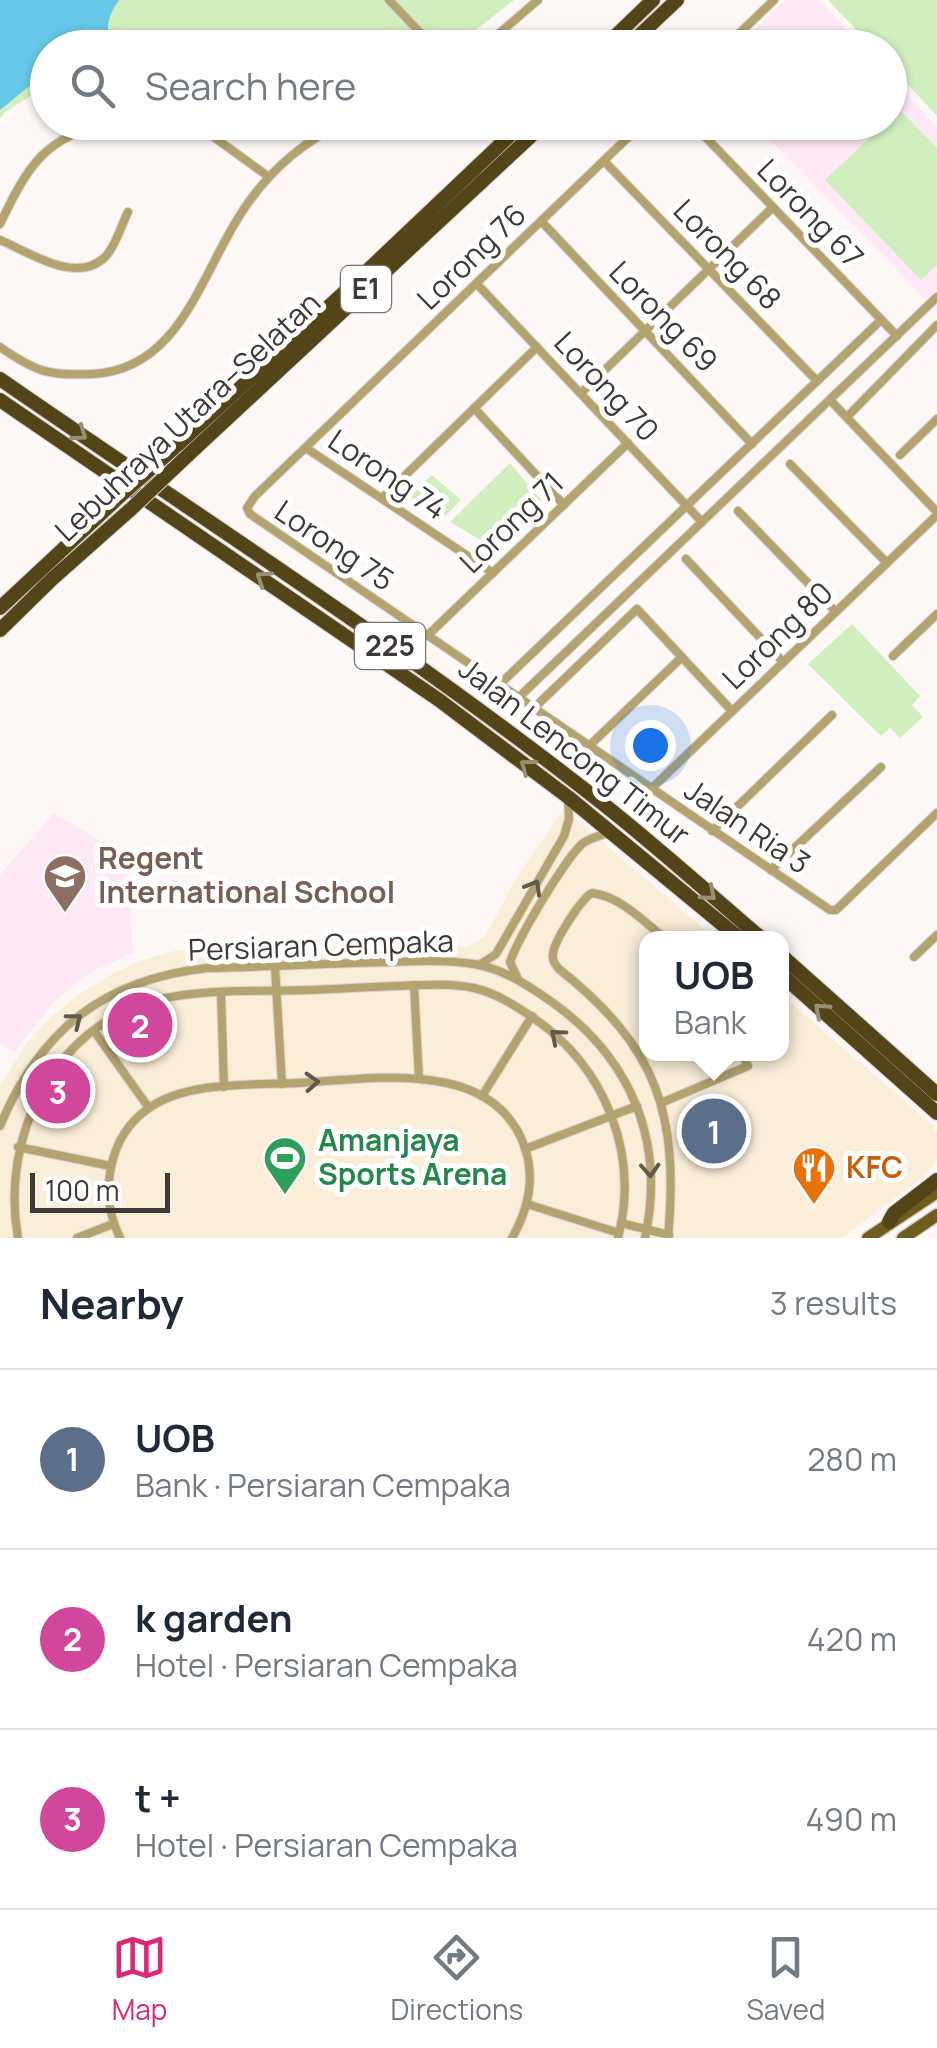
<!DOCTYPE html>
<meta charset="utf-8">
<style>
:root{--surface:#fff;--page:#f2f2f3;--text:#1f2937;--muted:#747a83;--line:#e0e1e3;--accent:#db2777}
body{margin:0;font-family:Manrope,sans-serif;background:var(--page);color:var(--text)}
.scale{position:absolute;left:30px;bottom:25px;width:140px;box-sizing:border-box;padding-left:10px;border:5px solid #3e3937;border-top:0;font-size:28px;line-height:35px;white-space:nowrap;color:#3e3937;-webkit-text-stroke:8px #fff;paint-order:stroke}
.you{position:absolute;left:650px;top:745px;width:35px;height:35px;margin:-25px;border:8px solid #fff;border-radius:50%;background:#1a73e8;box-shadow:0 0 0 15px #1a73e833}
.badge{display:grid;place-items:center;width:65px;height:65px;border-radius:50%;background:var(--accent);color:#fff;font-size:32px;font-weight:700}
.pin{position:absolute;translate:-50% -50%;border:5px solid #fff;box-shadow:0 2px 10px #0006}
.popup{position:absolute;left:639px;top:931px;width:150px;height:130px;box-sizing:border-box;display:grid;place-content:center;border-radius:20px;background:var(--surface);filter:drop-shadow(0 2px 8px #0005);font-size:32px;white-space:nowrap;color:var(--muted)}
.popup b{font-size:38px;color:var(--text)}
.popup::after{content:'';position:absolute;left:50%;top:100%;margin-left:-20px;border:20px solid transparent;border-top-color:var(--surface)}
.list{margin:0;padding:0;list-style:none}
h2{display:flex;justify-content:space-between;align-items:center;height:130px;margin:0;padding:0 40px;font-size:42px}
h2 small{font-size:32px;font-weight:400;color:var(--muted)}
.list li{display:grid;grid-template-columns:65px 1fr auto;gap:30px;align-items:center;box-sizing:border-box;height:180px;padding:0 40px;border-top:2px solid var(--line)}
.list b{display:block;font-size:38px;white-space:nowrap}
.list p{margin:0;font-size:32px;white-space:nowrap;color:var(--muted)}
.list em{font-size:32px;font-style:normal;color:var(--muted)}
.icon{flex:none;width:55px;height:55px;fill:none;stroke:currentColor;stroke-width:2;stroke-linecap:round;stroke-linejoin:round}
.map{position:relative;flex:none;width:937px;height:1238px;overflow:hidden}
.search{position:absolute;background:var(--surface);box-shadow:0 2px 8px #0004;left:30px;right:30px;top:30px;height:110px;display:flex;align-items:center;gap:25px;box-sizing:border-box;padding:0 35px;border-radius:55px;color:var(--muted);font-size:38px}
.sheet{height:670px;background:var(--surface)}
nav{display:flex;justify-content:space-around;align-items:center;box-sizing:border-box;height:140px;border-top:2px solid var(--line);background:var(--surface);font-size:28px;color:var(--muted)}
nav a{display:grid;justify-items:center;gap:5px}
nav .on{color:var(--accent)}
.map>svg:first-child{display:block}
.commercial{fill:#faeed9}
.education{fill:#fee8f6}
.green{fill:#d0eebe}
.water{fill:#67c7e9}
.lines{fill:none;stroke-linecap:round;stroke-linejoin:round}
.street-casing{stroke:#d7d2d0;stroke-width:10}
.primary-casing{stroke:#d7d2d0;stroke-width:15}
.highway-casing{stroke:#d7d2d0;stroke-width:16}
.street{stroke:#b4a36f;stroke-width:8}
.primary{stroke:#6f5d1f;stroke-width:12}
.highway{stroke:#534518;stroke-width:14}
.highway-bridge-casing{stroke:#d7d2d0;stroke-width:16;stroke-linecap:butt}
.highway-bridge{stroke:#534518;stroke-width:14}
.oneway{stroke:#988f74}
.oneway2{stroke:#615948}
.labels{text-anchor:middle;stroke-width:10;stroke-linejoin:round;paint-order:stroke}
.shield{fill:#fff;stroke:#787473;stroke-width:2.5}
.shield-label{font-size:28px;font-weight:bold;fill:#3e3937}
.street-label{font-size:30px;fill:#3e3937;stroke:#fff}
.education-label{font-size:30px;font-weight:bold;fill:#785e54;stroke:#fff;text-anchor:start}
.leisure-label{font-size:30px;font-weight:bold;fill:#27864d;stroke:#fff;text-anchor:start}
.food-label{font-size:30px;font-weight:bold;fill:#c56008;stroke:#fff;text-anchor:start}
</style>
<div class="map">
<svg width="937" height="1238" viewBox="0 0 937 1238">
<rect width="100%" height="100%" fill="#fdf8f6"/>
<polygon class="commercial" points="564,809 715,938 646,938 646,1054 782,1054 782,995 931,1124 937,1133 937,1160 927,1174 842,1238 0,1238 0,1085 27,1043 51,1017 78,995 108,976 140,961 174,951 209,945 468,947 486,935 516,878"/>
<g class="education">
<polygon points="785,0 819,0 863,47 737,47"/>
<polygon points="890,76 937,127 937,291 927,301 754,123 890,122"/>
<polygon points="54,813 127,858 133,953 91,972 54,1002 14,1052 0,1042 0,875"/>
</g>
<g class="green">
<polygon points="0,0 514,0 457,45 369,48 48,48 47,86 5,112 0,119"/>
<polygon points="828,0 937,0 937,116 890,65 890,48 873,47"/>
<polygon points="899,109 937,148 937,265 921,280 825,180 885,123 890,122 890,118"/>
<polygon points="510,463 541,500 494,548 450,522"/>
<polygon points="432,475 461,500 442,519 410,496"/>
<polygon points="852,624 920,696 912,705 923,717 900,738 890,728 881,736 808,664"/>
</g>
<path class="water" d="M0 0H119C109 14 104 28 112 43L140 47 48 48 47 75 38 79 0 110Z"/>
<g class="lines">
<g class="street-casing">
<g id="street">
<polyline points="389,0 435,48"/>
<polyline points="482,48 538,0"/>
<polyline points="724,48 774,0"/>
<polyline points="177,122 211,135 269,177"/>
<polyline points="644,122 255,496 247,508 250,514 830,910 836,910 937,813"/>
<polyline points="691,122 897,336"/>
<polyline points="604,161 817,381"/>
<polyline points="541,221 752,444"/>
<path d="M0 224C29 164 44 137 113 122"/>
<path d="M0 240C29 252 77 286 106 256 116 245 121 226 128 212"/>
<polyline points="477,284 702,522"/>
<path d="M0 347C36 372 49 376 92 374 184 370 202 266 248 203 272 169 307 138 347 122"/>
<polyline points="581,393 772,208"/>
<polyline points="830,400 937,512"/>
<polyline points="474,408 564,505"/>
<polyline points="847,417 937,325"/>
<polyline points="306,448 493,573"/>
<polyline points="900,455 937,419"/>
<polyline points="790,464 887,563"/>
<polyline points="382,498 537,347"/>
<polyline points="738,511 836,612"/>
<polyline points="686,559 783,662"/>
<polyline points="427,636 628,443"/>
<polyline points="893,656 937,614"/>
<polyline points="499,685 881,320"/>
<polyline points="518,698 937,297"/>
<polyline points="534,708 637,609 732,711"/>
<polyline points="589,746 682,657"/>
<polyline points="651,789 937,515"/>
<polyline points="712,831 832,715"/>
<polyline points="771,870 881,767"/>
<path d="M664 938C644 921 619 896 592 893 581 899 554 941 553 954 552 961 555 964 559 969 658 1048 679 1113 668 1238"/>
<polyline points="914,957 937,935"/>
<polyline points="479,965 496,954 564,836 569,819 568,798"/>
<polyline points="275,967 282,1084"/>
<path d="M518 979 510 962C518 938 564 861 582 844 591 837 602 835 612 832"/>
<polyline points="414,985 419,1079"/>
<polyline points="221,993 224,1087"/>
<polyline points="94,1031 149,1108"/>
<polyline points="482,1096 532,1016"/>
<polyline points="661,1103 748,1066 742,1054"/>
<path d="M0 1126C40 1030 104 979 208 968 269 967 330 963 391 962 419 961 447 960 474 964 503 969 526 984 549 1000 631 1057 666 1141 645 1238"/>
<polyline points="18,1147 111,1166"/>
<polyline points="525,1149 637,1106"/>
<polyline points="527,1204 619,1233"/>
<polyline points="621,1223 669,1235"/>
<path d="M18 1238C0 1138 53 1026 156 1000 205 988 258 992 308 990 338 989 368 987 399 986 424 985 449 983 474 988 496 993 516 1006 535 1019 605 1068 640 1153 618 1238"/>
<polyline points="77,1238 113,1224"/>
<path d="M120 1238C99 1195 107 1137 149 1108 187 1081 252 1085 297 1083 372 1079 497 1056 526 1151 535 1182 528 1210 512 1238"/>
</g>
</g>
<g class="primary-casing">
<g id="primary">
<polyline points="868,1238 937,1192"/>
<polyline points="903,1238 937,1215"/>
</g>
</g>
<g class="highway-casing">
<g id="highway">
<polyline points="603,48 653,0"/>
<polyline points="626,48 677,0"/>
<path d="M0 379C205 521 416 655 612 811 663 852 712 896 761 938"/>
<polyline points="0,400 439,700 568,797 739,938"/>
<polyline points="174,448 347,290 524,122"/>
<polyline points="187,456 546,122"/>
<polyline points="0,608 121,495"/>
<polyline points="0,630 52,579 131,509"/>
<polyline points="782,956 937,1094"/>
<polyline points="782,975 937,1113"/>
<polyline points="889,1222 894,1213 937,1180"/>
</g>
</g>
<use href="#street" class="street"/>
<use href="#primary" class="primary"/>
<use href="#highway" class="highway"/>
<g class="highway-bridge-casing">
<g id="highway-bridge">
<polyline points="121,495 174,448"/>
<polyline points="131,509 187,456"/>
</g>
</g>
<use href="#highway-bridge" class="highway-bridge"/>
</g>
<defs><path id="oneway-chevron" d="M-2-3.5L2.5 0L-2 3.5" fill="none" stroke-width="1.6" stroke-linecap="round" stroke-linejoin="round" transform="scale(2.5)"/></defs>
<g class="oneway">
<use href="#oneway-chevron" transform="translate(80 434) rotate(35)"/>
<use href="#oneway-chevron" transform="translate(263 578) rotate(-146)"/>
<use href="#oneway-chevron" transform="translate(527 766) rotate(-143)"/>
<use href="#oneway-chevron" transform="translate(709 894) rotate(41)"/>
<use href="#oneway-chevron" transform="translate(821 1010) rotate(-138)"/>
</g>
<g class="oneway2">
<use href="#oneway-chevron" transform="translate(534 887) rotate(-60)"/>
<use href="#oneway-chevron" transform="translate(75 1020) rotate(-38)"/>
<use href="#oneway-chevron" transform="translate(557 1036) rotate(-140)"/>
<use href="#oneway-chevron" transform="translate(312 1082) rotate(-3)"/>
<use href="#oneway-chevron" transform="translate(650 1170) rotate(87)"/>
</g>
<defs>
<g id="school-pin" transform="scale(2.25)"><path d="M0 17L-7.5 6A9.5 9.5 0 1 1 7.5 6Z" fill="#8d6e63" stroke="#fff"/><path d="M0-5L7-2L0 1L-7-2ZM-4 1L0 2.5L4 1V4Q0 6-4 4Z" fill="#fff"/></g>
<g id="stadium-pin" transform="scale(2.25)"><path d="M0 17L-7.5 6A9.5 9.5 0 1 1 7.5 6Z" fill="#2e9e5b" stroke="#fff"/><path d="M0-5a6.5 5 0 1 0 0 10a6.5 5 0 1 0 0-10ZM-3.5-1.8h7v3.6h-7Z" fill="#fff"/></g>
<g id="restaurant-pin" transform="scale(2.25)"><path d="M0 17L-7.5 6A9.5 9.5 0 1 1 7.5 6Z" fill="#e8710a" stroke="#fff"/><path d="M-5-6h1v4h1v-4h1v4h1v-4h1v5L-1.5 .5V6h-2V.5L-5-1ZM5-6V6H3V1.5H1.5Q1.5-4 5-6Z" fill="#fff"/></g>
</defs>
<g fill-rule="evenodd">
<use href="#school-pin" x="65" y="876"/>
<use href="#stadium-pin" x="285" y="1158"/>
<use href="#restaurant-pin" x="814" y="1168"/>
</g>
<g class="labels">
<g class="shield">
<rect x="341" y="266" width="50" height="46" rx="8"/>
<rect x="355" y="623" width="70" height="46" rx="8"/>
</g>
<g class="shield-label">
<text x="366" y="299">E1</text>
<text x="390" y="656">225</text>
</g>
<g class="street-label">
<text transform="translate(810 214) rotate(46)" y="10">Lorong 67</text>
<text transform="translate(727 255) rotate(46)" y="10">Lorong 68</text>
<text transform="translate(472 257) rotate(-44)" y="10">Lorong 76</text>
<text transform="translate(663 317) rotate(46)" y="10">Lorong 69</text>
<text transform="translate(606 387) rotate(47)" y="10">Lorong 70</text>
<text transform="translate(188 417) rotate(-43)" y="10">Lebuhraya Utara–Selatan</text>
<text transform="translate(387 475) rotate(34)" y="10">Lorong 74</text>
<text transform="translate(512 523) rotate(-44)" y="10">Lorong 71</text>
<text transform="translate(334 546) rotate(34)" y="10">Lorong 75</text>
<text transform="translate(778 636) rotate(-44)" y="10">Lorong 80</text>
<text transform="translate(574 752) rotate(38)" y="10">Jalan Lencong Timur</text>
<text transform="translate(747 827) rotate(34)" y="10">Jalan Ria 3</text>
<text transform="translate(321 946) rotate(-2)" y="10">Persiaran Cempaka</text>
</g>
<g class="education-label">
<text x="98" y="869">Regent<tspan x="98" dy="34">International School</tspan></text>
</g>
<g class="leisure-label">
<text x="318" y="1151">Amanjaya<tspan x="318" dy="34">Sports Arena</tspan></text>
</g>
<g class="food-label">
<text x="846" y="1178">KFC</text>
</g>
</g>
</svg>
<div class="scale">100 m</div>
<div class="you"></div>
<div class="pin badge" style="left:714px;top:1131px;background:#5c6f8a">1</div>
<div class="popup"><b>UOB</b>Bank</div>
<div class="pin badge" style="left:140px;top:1025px;background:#d1479c">2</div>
<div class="pin badge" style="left:58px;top:1091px;background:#d1479c">3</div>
<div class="search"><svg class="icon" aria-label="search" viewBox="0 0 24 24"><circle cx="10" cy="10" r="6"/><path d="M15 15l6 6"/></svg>Search here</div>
</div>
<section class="sheet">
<h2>Nearby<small>3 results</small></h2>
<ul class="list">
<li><span class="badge" style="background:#5c6f8a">1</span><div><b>UOB</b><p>Bank · Persiaran Cempaka</p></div><em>280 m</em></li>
<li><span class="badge" style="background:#d1479c">2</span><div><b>k garden</b><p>Hotel · Persiaran Cempaka</p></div><em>420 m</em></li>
<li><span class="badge" style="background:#d1479c">3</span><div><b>t +</b><p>Hotel · Persiaran Cempaka</p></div><em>490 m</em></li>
</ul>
</section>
<nav>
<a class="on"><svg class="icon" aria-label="map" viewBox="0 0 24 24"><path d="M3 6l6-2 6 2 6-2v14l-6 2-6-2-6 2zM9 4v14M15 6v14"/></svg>Map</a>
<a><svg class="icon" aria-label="directions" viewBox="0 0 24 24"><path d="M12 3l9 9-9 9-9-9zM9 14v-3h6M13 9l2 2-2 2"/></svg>Directions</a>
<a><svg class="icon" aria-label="saved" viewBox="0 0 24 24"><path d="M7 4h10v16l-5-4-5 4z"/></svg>Saved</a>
</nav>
